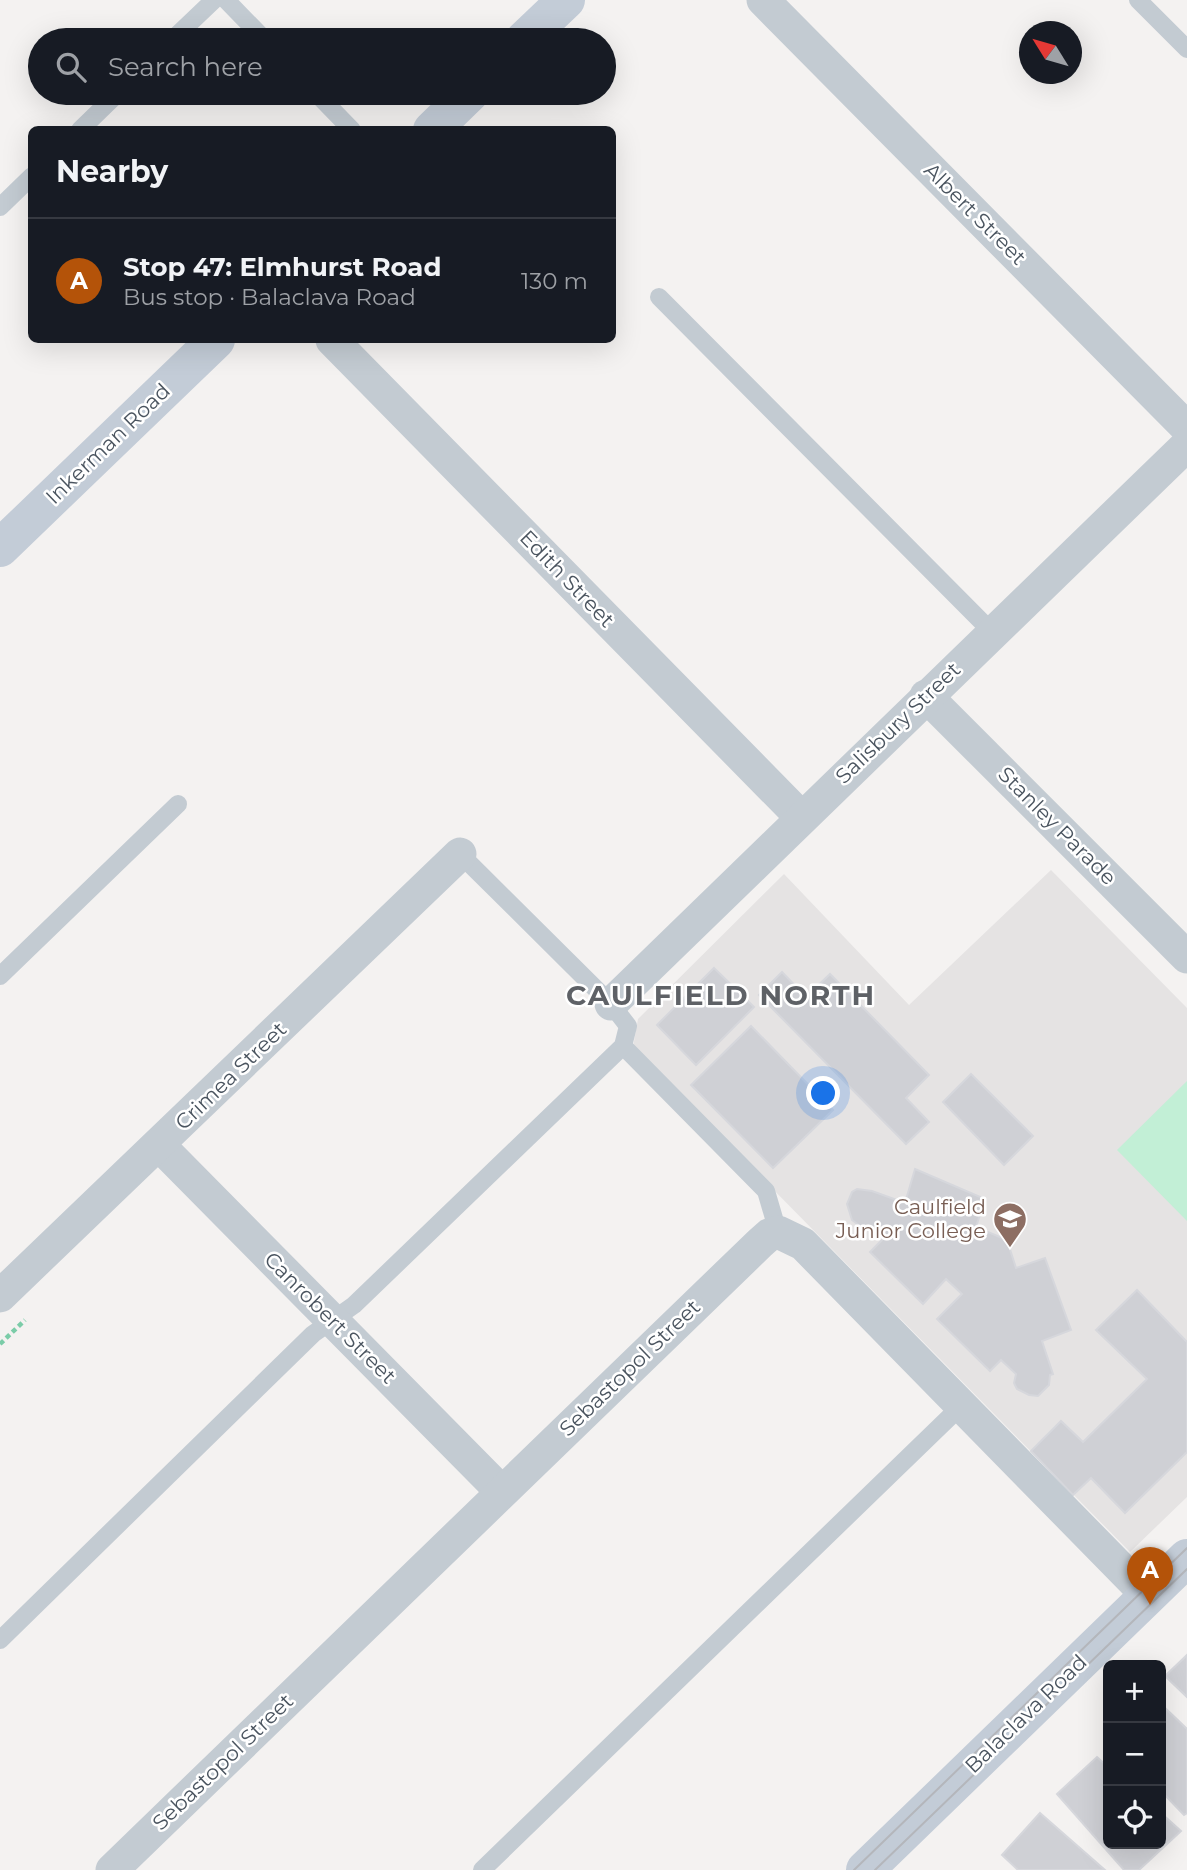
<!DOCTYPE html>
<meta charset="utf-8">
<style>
:root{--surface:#171b24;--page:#20242c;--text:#f1f3f6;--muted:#9ea1a6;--line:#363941;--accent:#b45309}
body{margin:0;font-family:Montserrat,sans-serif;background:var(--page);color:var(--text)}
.controls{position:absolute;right:21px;bottom:21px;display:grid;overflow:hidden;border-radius:10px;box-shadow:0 7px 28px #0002}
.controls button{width:63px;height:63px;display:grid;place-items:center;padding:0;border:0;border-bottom:2px solid var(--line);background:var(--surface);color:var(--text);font:35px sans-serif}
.compass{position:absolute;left:1019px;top:21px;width:63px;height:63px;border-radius:50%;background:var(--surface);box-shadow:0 7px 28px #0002;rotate:307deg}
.you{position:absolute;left:824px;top:1094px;width:24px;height:24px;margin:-18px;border:5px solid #fff;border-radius:50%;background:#1a73e8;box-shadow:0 0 0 10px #1a73e833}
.badge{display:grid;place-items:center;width:46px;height:46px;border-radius:50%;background:var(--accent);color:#fff;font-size:23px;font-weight:700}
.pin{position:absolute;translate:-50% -58px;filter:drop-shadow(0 2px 4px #0008)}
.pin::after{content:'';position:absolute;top:37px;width:24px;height:21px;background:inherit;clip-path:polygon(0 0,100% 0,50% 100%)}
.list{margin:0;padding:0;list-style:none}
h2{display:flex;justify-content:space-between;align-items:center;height:91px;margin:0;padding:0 28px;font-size:30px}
h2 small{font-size:23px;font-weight:400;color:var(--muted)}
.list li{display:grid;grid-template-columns:46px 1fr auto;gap:21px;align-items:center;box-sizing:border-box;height:126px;padding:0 28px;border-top:2px solid var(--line)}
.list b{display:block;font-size:26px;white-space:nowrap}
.list p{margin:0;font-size:23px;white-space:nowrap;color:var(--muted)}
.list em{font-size:23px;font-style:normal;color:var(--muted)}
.icon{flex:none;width:38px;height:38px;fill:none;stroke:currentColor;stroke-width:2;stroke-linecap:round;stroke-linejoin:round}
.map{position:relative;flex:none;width:1187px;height:1870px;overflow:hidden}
.search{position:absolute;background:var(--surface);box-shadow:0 7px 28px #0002;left:28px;top:28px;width:588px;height:77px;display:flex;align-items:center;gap:18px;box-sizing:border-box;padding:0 24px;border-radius:38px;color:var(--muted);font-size:26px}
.panel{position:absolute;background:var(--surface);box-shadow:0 7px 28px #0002;left:28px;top:126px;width:588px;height:217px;border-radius:10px}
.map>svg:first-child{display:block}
.education{fill:#e5e3e3}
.park{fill:#c2efd6}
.building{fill:#cfd0d5;stroke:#d6d7dc;stroke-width:2}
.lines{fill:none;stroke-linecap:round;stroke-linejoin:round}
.path{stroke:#7bcca8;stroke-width:4.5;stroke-dasharray:5 3.5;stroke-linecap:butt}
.lane{stroke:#c3cbd2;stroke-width:18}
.street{stroke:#c3cbd2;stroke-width:33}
.secondary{stroke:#c3ccd7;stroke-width:38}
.tram{stroke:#b4b6bb;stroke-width:2}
.labels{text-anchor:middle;stroke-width:5;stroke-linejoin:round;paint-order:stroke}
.street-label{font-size:21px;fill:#4a545f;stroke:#fff}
.education-label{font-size:21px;fill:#785e54;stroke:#fff;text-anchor:end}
.district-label{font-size:28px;font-weight:bold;letter-spacing:2px;fill:#5e6166;stroke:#fff}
</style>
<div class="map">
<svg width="1187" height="1870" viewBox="0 0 1187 1870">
<rect width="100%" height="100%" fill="#f4f2f1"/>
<polygon class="education" points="1051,870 1187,1008 1187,1497 1130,1552 633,1047 638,1019 784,874 909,1005"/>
<polygon class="park" points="1187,1081 1187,1221 1117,1150"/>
<g class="building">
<polygon points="714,968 754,1007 696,1065 657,1025"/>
<polygon points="782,972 806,997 830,974 929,1075 906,1098 929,1122 906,1144 759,995"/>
<polygon points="751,1026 833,1110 773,1168 691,1085"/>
<polygon points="971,1074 1033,1136 1004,1165 943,1102"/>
<polygon points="915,1169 985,1199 976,1227 1007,1240 1016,1268 1045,1258 1071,1330 1042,1341 1053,1374 1050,1375 1049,1385 1038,1396 1029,1395 1017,1389 1014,1383 1016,1374 1001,1360 990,1371 937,1319 962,1294 946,1279 923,1304 870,1252 883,1239 871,1228 860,1226 852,1220 847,1204 852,1192 857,1189 872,1191 905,1203"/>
<polygon points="1137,1290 1187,1342 1187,1452 1125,1513 1091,1478 1073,1495 1031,1451 1061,1421 1083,1442 1147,1379 1096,1330"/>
<polygon points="1187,1655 1187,1697 1165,1676"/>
<polygon points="1161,1704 1187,1729 1187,1813 1184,1815 1161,1791"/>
<polygon points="1097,1757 1108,1767 1108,1844 1161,1844 1161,1813 1181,1831 1139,1870 1124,1870 1057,1794"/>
<polygon points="1040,1813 1105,1870 1018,1870 1002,1855"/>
</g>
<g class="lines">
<polyline class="path" points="0,1344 25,1320"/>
<g class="lane">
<polyline points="226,0 265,40"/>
<polyline points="1138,0 1187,49"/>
<polyline points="172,40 214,0"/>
<polyline points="316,93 352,130"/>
<polyline points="80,130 118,93"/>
<polyline points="0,207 32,176"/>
<polyline points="659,297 992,632"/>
<polyline points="0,976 178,804"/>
<polyline points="623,1046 766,1191 778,1232"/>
<polyline points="0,1640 313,1334 354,1305 623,1046 628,1026 611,1004 460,854"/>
<polyline points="482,1870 961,1406"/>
</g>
<g class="street">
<polyline points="763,0 1187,428"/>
<polyline points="332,340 802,818"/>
<polyline points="926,696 1187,957"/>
<polyline points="611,1004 1187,445"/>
<polyline points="159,1145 501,1491"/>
<polyline points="0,1296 460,854"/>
<polyline points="112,1870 760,1243 769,1235 778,1232 803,1244 1148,1596"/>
</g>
<g class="secondary">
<polyline points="524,40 566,0"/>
<polyline points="432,130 470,93"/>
<polyline points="0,548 216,340"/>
<polyline points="865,1870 1187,1558"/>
</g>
<g class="tram">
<polyline points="854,1870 1187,1548"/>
<polyline points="875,1870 1187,1569"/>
</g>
</g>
<defs>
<g id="school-pin" transform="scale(1.75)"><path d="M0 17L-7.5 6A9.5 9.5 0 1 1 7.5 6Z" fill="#8d6e63" stroke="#fff"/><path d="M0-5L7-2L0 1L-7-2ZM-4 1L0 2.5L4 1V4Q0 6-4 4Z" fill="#fff"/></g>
</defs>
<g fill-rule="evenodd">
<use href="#school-pin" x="1010" y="1219"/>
</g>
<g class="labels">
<g class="street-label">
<text transform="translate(975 214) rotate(45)" y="7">Albert Street</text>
<text transform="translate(108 444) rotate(-44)" y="7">Inkerman Road</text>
<text transform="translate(567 579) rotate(46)" y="7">Edith Street</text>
<text transform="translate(898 723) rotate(-44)" y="7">Salisbury Street</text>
<text transform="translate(1057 826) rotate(45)" y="7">Stanley Parade</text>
<text transform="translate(231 1076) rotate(-44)" y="7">Crimea Street</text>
<text transform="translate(330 1318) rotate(45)" y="7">Canrobert Street</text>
<text transform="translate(630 1368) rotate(-44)" y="7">Sebastopol Street</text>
<text transform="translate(1026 1714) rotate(-44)" y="7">Balaclava Road</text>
<text transform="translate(223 1762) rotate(-44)" y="7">Sebastopol Street</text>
</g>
<g class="education-label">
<text x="986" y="1214">Caulfield<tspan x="986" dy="24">Junior College</tspan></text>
</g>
<g class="district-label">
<text x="721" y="1005">CAULFIELD NORTH</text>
</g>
</g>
</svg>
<div class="controls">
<button>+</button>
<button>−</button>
<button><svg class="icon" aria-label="locate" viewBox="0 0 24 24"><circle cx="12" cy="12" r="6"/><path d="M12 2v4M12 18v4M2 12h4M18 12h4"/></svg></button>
</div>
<svg class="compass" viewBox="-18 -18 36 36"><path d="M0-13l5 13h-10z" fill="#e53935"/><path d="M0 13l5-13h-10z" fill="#9ea1a6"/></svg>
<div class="you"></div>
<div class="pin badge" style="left:1150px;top:1605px">A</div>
<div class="search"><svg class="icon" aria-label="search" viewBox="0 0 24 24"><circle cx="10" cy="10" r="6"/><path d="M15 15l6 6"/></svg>Search here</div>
<section class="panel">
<h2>Nearby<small></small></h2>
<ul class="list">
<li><span class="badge">A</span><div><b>Stop 47: Elmhurst Road</b><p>Bus stop · Balaclava Road</p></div><em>130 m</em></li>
</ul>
</section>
</div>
